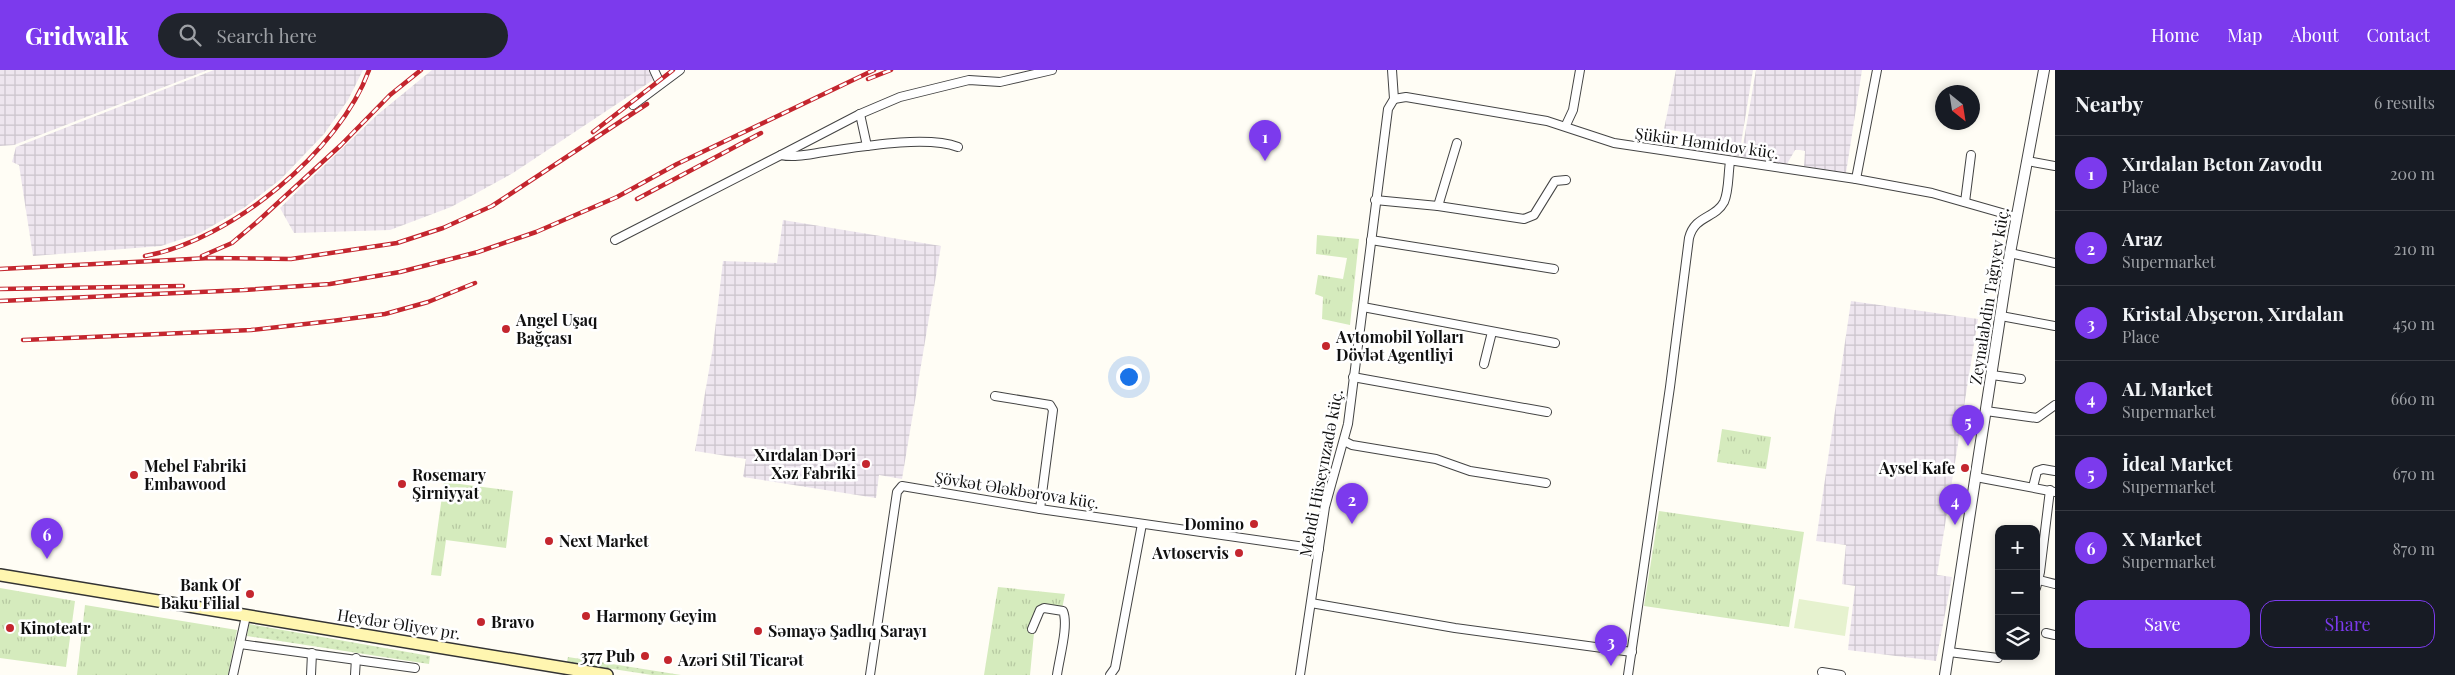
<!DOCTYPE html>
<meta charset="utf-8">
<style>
:root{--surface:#171b24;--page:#20242c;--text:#f1f3f6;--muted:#9ea1a6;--line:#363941;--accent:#7c3aed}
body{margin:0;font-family:"Playfair Display",serif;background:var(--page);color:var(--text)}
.controls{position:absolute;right:15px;bottom:15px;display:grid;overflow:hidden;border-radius:10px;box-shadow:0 2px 8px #0003}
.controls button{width:45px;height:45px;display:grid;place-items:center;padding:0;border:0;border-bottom:1px solid var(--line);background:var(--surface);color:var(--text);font:25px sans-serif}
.compass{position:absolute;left:1935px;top:15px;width:45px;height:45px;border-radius:50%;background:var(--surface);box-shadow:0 2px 8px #0003;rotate:150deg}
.you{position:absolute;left:1128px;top:306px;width:18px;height:18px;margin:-12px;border:4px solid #fff;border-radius:50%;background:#1a73e8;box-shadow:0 0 0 8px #1a73e833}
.badge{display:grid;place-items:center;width:32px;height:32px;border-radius:50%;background:var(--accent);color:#fff;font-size:16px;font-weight:700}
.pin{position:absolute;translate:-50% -41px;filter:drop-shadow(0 1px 2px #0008)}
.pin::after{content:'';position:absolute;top:26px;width:18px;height:15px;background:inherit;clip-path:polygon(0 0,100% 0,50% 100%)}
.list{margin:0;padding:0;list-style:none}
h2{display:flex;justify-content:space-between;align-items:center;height:65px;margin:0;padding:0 20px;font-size:21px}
h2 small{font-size:16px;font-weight:400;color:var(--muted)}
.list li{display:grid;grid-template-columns:32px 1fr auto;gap:15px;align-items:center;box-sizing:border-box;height:75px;padding:0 20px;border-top:1px solid var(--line)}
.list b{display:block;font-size:19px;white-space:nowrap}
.list p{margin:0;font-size:16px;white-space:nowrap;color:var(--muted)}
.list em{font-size:16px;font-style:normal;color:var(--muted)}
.actions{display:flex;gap:10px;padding:15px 20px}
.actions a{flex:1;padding:11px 0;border:1px solid var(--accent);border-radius:15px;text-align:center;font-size:18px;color:var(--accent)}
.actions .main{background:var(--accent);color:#fff}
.icon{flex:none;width:28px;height:28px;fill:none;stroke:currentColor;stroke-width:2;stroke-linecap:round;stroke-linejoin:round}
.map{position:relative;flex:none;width:2055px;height:605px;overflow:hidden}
header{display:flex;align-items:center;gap:30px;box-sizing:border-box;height:70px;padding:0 25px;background:var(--accent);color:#fff}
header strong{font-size:24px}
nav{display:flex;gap:28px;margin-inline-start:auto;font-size:18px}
.search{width:350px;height:45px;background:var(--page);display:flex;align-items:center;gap:12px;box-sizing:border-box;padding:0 18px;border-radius:28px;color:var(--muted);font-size:19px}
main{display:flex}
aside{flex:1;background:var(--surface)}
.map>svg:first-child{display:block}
.industrial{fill:url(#industrial-grid)}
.grass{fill:url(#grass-dots)}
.park{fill:url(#park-tufts)}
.pitch{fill:#e6f2cf}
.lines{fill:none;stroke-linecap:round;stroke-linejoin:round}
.minor-casing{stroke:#444;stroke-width:10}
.tertiary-casing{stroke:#444;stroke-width:12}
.secondary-casing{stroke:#333;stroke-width:14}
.minor{stroke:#fff;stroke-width:8}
.tertiary{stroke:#fff;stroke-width:10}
.secondary{stroke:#fff6b0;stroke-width:11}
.rail-casing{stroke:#c4262e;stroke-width:4.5}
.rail{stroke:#fff;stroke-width:2.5;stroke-dasharray:8;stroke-linecap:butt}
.poi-dot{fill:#c4262e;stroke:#fff;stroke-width:2}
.labels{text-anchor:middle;stroke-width:5;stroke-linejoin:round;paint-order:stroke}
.street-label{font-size:16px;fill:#111;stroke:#fff}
.poi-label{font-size:16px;font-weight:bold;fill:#111;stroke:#fff;text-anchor:start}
</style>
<header>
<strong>Gridwalk</strong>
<div class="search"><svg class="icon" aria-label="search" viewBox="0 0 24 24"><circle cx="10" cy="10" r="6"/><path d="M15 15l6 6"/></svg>Search here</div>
<nav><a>Home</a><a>Map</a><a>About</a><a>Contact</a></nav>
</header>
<main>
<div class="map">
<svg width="2055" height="605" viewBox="0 0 2055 605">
<defs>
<pattern id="industrial-grid" width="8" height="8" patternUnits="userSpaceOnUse" patternTransform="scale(1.25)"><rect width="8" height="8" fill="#eee6ef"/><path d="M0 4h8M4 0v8" fill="none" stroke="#cbc4cc"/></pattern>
<pattern id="grass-dots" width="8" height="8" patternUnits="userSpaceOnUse" patternTransform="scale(1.25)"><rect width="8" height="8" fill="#d5ebbd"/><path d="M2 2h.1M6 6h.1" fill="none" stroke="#b6c8a1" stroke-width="1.8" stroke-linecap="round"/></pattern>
<pattern id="park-tufts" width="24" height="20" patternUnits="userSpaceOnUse" patternTransform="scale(1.25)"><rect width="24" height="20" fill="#d5ebbd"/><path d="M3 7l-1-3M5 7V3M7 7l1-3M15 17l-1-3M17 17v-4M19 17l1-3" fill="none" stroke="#b6c8a1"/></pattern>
</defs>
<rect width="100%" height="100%" fill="#fffdf5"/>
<g class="industrial">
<polygon points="0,0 208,0 14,75 0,76"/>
<polygon points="214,0 363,0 348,30 324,64 281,109 245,137 200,163 161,176 33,186 19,95 12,92 16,77"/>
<polygon points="432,0 650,0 653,10 513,103 451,137 390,160 294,163 280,138 377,45"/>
<polygon points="1676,0 1753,0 1739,86 1687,80 1690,63 1664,59"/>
<polygon points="1756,0 1862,0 1846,103 1804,96 1805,81 1800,80 1795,80 1787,94 1741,87"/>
<polygon points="783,150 941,176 902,409 879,405 876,428 743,407 746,389 695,381 713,277 723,191 777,193"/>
<polygon points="1851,231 1978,249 1937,505 1952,507 1936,591 1848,580 1855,516 1842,514 1846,475 1816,471"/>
</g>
<g class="grass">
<polygon points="249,554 430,586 429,594 247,566"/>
<polygon points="568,587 681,605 652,605 567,592"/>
</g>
<g class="park">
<polygon points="1317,165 1359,169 1350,255 1322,249 1323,227 1315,224 1318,205 1343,209 1347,188 1316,184"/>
<polygon points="1722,359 1771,367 1766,399 1717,392"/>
<polygon points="444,412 513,421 506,478 446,470 441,506 431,505"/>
<polygon points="1659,441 1804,462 1789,557 1644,536"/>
<polygon points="998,517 1065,524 1061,544 1036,542 1030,605 984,605"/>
<polygon points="0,518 75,531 66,597 0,588"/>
<polygon points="85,535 237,560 228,605 77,605"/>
</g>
<polygon class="pitch" points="1799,529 1849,537 1845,566 1794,558"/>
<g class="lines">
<g class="minor-casing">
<g id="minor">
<polyline points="654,0 660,13"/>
<polyline points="1392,0 1394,29"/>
<polyline points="1394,29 1406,27 1547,51 1614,73 1856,109 1932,123 2016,147"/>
<polyline points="633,35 680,0"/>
<polyline points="860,44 867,76"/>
<polyline points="1566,55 1573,40 1580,0"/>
<polyline points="781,85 860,44 900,27 969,10 1000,12 1052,0"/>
<polyline points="2027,91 2055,96"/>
<polyline points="1856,109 1877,0"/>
<polyline points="1375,130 1438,136 1524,149 1534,145 1555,111 1566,110"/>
<polyline points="1965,132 1971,85"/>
<polyline points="1438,136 1457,73"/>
<path d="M615 170 781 85C795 88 810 84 824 82 859 77 926 65 958 77"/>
<polyline points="1371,170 1554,199"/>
<polyline points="2010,183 2055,193"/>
<polyline points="1363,237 1555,273"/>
<polyline points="2001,246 2055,256"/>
<polyline points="1484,294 1492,262"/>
<polyline points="1992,305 2021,309"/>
<polyline points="1353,307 1547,342"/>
<polyline points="995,326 1050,335 1053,340 1040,439"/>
<polyline points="1986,341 2037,348 2055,335"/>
<polyline points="1344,371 1352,375 1436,389 1470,401 1546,413"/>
<polyline points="1976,407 2055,422"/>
<polyline points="2033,417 2037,401 2043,399 2055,401"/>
<polyline points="2039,510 2055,514"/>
<polyline points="2036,518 2040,502 2050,420"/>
<polyline points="1311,533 1455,558 1632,582"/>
<path d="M1032 559 1040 540 1044 538 1063 541C1069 555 1059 589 1057 605"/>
<polyline points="2046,563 2055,565"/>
<polyline points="240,574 415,598"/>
<polyline points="1949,582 1998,588"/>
<polyline points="1822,602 1841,605"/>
<polyline points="233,605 246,546"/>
<polyline points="311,605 312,583"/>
<polyline points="355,605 356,588"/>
<polyline points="870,605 897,422 902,416 1040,439 1319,479"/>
<polyline points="1110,605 1115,598 1142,454"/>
<polyline points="1300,605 1325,437 1348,354 1388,39 1394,29"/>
<path d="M1628 605 1670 317 1689 168C1695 145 1715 149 1724 132 1729 121 1728 104 1730 92"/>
</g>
</g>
<g class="tertiary-casing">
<polyline id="tertiary" points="1945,605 2010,183 2044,0"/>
</g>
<g class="secondary-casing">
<polyline id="secondary" points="0,505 607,605"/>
</g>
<use href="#minor" class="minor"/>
<use href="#tertiary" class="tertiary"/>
<use href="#secondary" class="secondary"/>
<g class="rail-casing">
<g id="rail">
<polyline points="868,9 891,0"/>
<polyline points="593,62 673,0"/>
<polyline points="637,129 761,63"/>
<path d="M145 186C230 171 340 81 369 0"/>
<polyline points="202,186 232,173 257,152 341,75 390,25 421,0"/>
<polyline points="0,199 210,188 291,189 397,173 443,158 492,136 647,34"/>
<polyline points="0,219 183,216"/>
<polyline points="0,231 244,220 330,214 400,202 478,182 536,162 617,127 677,94 874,0"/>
<polyline points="23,270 251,260 332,251 385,244 428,232 475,213"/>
</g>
</g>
<use href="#rail" class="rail"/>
</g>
<g class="poi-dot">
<circle cx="506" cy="259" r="5"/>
<circle cx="1326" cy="276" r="5"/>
<circle cx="866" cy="394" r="5"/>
<circle cx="1965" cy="398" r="5"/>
<circle cx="134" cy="405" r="5"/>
<circle cx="402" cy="414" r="5"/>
<circle cx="1254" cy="454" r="5"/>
<circle cx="549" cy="471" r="5"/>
<circle cx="1239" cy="483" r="5"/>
<circle cx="250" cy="524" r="5"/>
<circle cx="586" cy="546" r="5"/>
<circle cx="481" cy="552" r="5"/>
<circle cx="10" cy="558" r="5"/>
<circle cx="758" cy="561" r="5"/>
<circle cx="645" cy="586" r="5"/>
<circle cx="668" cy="590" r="5"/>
</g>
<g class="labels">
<g class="street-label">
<text transform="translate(1707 73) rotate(8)" y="6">Şükür Həmidov küç.</text>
<text transform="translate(1989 226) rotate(-81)" y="6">Zeynalabdin Tağıyev küç.</text>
<text transform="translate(1321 403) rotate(-79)" y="6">Mehdi Hüseynzadə küç.</text>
<text transform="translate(1017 420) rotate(9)" y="6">Şövkət Ələkbərova küç.</text>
<text transform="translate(399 554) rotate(9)" y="6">Heydər Əliyev pr.</text>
</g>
<g class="poi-label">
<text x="516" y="256">Angel Uşaq<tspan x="516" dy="18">Bağçası</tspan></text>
<text x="1336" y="273">Avtomobil Yolları<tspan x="1336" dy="18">Dövlət Agentliyi</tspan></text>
<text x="856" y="391" text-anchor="end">Xırdalan Dəri<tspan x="856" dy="18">Xəz Fabriki</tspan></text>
<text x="144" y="402">Mebel Fabriki<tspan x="144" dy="18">Embawood</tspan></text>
<text x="1955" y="404" text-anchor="end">Aysel Kafe</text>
<text x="412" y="411">Rosemary<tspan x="412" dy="18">Şirniyyat</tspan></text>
<text x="1244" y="460" text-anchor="end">Domino</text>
<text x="559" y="477">Next Market</text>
<text x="1229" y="489" text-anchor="end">Avtoservis</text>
<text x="240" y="521" text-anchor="end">Bank Of<tspan x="240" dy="18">Baku Filial</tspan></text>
<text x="596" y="552">Harmony Geyim</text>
<text x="491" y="558">Bravo</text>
<text x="20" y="564">Kinoteatr</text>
<text x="768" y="567">Səmayə Şadlıq Sarayı</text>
<text x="635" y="592" text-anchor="end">377 Pub</text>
<text x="678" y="596">Azəri Stil Ticarət</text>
</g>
</g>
</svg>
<div class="controls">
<button>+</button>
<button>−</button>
<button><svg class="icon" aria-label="layers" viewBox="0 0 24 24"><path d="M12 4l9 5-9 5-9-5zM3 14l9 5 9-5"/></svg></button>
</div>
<svg class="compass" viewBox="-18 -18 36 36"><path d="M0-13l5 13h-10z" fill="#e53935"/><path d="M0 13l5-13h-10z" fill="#9ea1a6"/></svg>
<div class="you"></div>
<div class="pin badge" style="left:1265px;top:91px">1</div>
<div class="pin badge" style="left:1352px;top:454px">2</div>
<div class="pin badge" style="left:1611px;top:596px">3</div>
<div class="pin badge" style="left:1955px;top:455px">4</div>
<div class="pin badge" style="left:1968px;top:376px">5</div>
<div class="pin badge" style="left:47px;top:489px">6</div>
</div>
<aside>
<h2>Nearby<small>6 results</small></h2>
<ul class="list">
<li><span class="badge">1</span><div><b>Xırdalan Beton Zavodu</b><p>Place</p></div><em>200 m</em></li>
<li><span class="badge">2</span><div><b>Araz</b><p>Supermarket</p></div><em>210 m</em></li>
<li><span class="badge">3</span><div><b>Kristal Abşeron, Xırdalan</b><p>Place</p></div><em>450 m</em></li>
<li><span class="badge">4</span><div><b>AL Market</b><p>Supermarket</p></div><em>660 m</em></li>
<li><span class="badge">5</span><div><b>İdeal Market</b><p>Supermarket</p></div><em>670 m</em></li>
<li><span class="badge">6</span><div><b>X Market</b><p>Supermarket</p></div><em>870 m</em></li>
</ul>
<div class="actions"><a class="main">Save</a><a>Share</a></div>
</aside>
</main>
